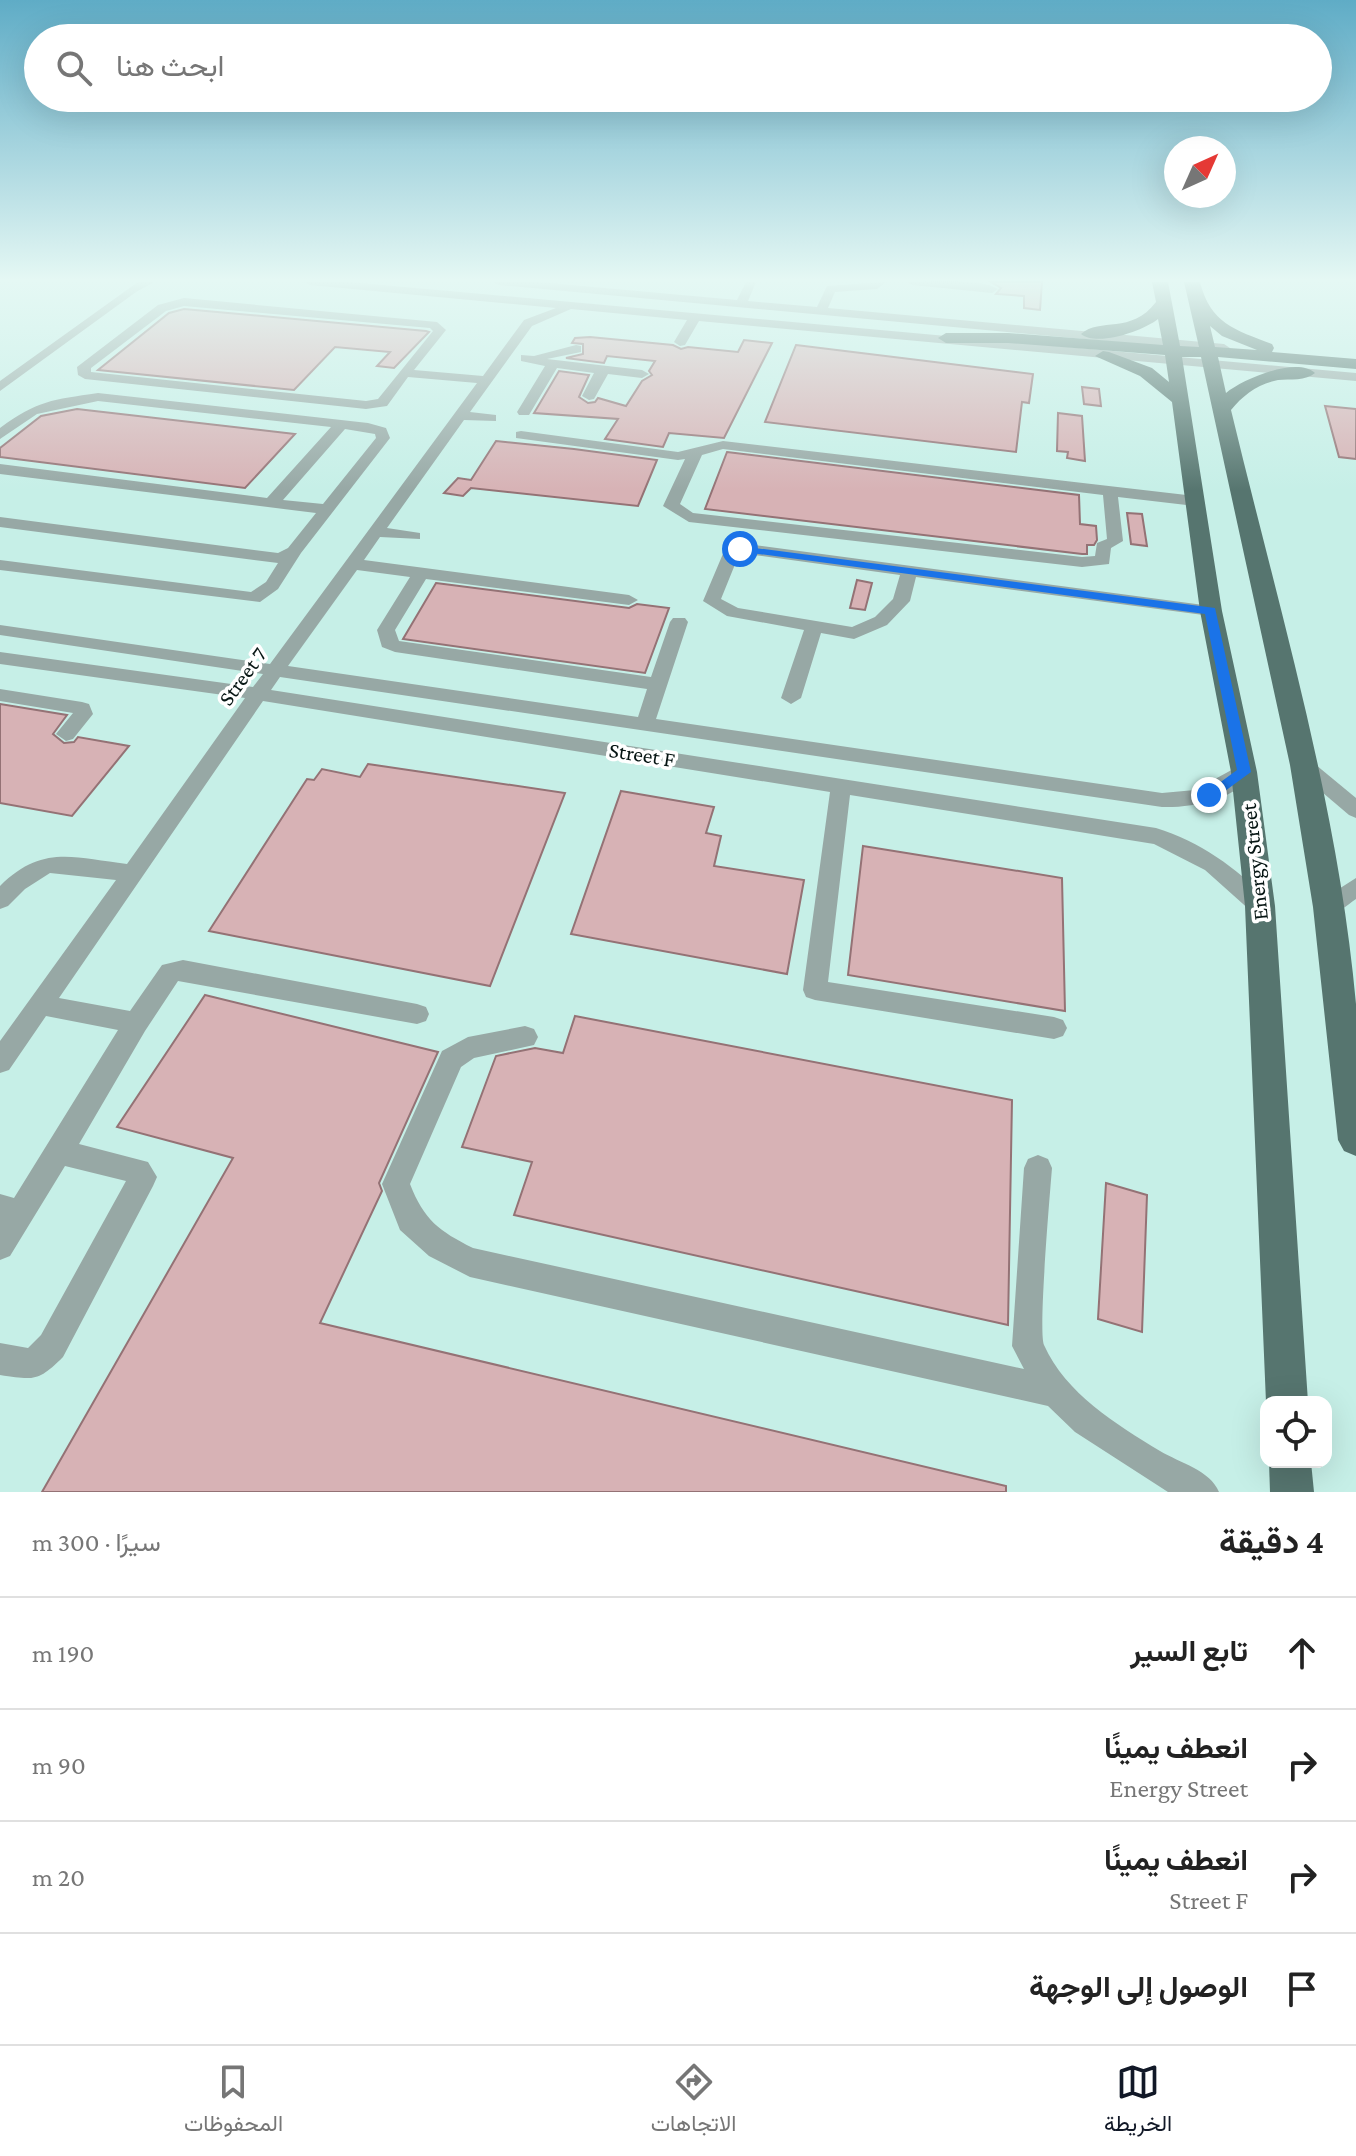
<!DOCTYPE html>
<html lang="ar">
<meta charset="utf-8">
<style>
:root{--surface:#fff;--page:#f2f2f2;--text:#222;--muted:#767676;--line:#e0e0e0;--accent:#111827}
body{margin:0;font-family:"Crimson Pro",Vazirmatn,serif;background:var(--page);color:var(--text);direction:rtl}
.controls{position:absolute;right:24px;bottom:24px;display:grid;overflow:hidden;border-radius:16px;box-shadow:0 8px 32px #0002}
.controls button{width:72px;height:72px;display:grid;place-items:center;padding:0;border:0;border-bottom:2px solid var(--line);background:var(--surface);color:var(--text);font:40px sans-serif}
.compass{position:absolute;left:1164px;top:136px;width:72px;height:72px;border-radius:50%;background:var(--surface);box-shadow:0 8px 32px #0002;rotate:45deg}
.stop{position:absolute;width:24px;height:24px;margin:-18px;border:6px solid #1a73e8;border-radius:50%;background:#fff}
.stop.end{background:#1a73e8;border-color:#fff;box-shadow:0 2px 8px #0008}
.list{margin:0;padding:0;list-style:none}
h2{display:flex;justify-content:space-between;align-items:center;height:104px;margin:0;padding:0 32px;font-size:34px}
h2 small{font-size:26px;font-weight:400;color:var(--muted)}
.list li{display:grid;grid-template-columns:52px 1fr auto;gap:24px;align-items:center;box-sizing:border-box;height:112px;padding:0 32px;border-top:2px solid var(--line)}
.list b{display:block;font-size:30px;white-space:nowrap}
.list p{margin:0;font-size:26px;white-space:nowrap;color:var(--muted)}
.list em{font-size:26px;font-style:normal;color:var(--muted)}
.icon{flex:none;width:44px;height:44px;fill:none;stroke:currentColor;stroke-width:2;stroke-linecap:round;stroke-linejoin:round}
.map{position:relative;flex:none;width:1356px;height:1492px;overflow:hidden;direction:ltr}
.search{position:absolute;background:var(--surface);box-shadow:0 8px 32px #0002;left:24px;right:24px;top:24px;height:88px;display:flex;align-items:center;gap:20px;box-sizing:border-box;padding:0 28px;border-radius:44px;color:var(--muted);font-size:30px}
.sheet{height:552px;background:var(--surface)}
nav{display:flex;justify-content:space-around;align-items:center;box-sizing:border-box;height:112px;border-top:2px solid var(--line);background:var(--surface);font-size:22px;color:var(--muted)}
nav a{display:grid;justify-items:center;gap:4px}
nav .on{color:var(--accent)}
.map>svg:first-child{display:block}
.building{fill:#d7b2b5;stroke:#947275;stroke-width:2}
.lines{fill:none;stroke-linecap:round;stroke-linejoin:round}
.minor{fill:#97a8a5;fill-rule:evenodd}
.major{fill:#56756f;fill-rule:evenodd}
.route{fill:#1a73e8}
.labels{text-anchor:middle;stroke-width:7;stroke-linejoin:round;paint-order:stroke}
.street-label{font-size:22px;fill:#061513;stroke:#fff}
</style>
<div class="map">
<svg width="1356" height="1492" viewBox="0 0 1356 1492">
<rect width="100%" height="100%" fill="#c6efe7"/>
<g class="building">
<polygon points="991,282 1042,282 1040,310 1024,308 1024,296 996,294 1001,288"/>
<polygon points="184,309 426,331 429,332 394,368 377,366 390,352 335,347 294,390 98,370 169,313"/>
<polygon points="590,337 673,345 681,349 688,347 738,352 744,340 772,343 724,438 669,433 663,447 605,439 618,419 534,413 559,371 589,375 579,397 588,403 595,402 598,398 626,406 642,381 652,375 649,371 655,361 607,356 604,363 566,358 583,354 583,344 572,343 575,338"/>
<polygon points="796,345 1033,374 1029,403 1022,402 1016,452 765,422"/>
<polygon points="1082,387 1099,389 1101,406 1084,404"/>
<polygon points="1325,406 1356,409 1356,459 1339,457"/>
<polygon points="77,409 295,434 245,488 0,457 0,448 41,416"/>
<polygon points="1058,413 1082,416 1085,461 1067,458 1068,452 1057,451"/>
<polygon points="496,441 574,449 657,460 638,506 471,488 463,496 444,493 458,478 471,480"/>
<polygon points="727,452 1079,495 1080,524 1096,526 1097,540 1094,545 1087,545 1087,554 1082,554 705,509"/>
<polygon points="1127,513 1142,514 1147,546 1131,544"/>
<polygon points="857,580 872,583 865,610 850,608"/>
<polygon points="436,583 629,608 637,604 669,608 645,673 403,639"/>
<polygon points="0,704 67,715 53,734 64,743 74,742 78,737 129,746 72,816 0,803"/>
<polygon points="368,764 565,793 490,986 209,931 307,779 314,780 322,769 360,777"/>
<polygon points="621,791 714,807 706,833 721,836 714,866 804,880 787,974 571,934"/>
<polygon points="863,846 1062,878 1065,1011 848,975"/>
<polygon points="205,995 438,1052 379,1183 382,1191 320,1323 1006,1486 1006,1492 42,1492 233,1158 117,1127"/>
<polygon points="575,1016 1012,1100 1008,1325 514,1215 532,1162 462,1147 496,1056 535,1048 563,1053"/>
<polygon points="1106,1183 1147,1195 1142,1332 1098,1319"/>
</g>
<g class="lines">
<g class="minor">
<polygon points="138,282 154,282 136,292 0,391 0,381"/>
<path d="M304 282H349L1356 373V381L699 321 685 345 680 346 674 342 687 320 571 309 532 326 470 412 496 415V421L464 420 387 528 420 533V539L380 537 364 560 629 595 638 600 629 605 426 579 395 630 399 641 651 677 670 622 673 618H685L688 622 656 719 1162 793 1195 790 1237 767H1251L1254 772C1237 800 1192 808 1162 807L280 677 271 690 1156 828C1201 842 1235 867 1268 900L1271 906 1268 912 1260 915 1252 912 1205 870 1154 844 850 795 828 982 1054 1017 1063 1020 1067 1028 1063 1036 1054 1039 815 1000 806 997 803 990 830 792 263 701 59 998 130 1011 162 965 183 960 417 1004 426 1007 429 1014 426 1021 417 1024 178 981 145 1031 79 1144 148 1162 157 1177 153 1186 63 1357C38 1382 34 1380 0 1375V1343L28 1348 41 1335 126 1181 65 1166 10 1256 0 1260V1194L14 1198 118 1030 46 1016 9 1070 0 1073V1041L116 880 50 873 25 889 8 906 0 909V886C43 844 73 858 127 864L245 698 0 664V652L253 687 263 674 0 635V625L270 664 477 383 408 377 387 406 366 409 85 379 78 375 77 367 158 305 184 298 437 322 446 330 414 370 483 376 524 320 556 308 310 285ZM184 306 430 328 433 331 378 399 366 401 91 372V368L166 311ZM357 570 410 577 377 630 382 647 395 652 647 689 638 717 288 666Z"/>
<polygon points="493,282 538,282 737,300 746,282 756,282 748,301 817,307 827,286 886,282 877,289 835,292 828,308 1224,344 1230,348 1224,352 499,285"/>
<path d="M907 282C930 282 980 278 998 289L992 293 913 285Z"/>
<polygon points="576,345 581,346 581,352 547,359 642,370 649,374 642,378 608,374 594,399 589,400 582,396 594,373 557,368 529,415 519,415 517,412 545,366 521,361 521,355 534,356"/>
<path d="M98 393 368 423 386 428 390 438 301 553 278 589 260 602 0 570V560L251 592 266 582 278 563 0 527V517L278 553 288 548 316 513 0 474V464L267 498 331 427 98 401 37 414 0 439V428C38 400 52 400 98 393ZM345 429 375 434 376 438 323 504 283 500Z"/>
<path d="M521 431 678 452 723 441 1195 496 1203 501 1195 506 1118 497 1123 541 1111 548 1109 564 1082 567 689 522 663 506 685 459 678 460 516 438V432ZM723 449 1103 495 1107 539 1097 543 1095 556 1082 557 693 513 680 504 702 455Z"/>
<path d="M754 545 1211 606 1220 611 1211 616 916 577 910 601 887 625 854 639 821 633 801 698 791 704 781 698 804 630 727 616 703 601 725 549ZM754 555 900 575 893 599 875 617 852 627 738 608 721 599 738 557Z"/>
<polygon points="0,689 82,702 89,704 93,714 73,739 66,741 56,734 73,713 0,701"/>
<polygon points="1303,758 1310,760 1356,798 1356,818 1349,815 1296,770 1293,765 1296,760"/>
<path d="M1356 878V899C1344 907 1335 918 1320 913L1317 907 1320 901Z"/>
<path d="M525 1026 534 1029 538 1037 534 1045 474 1058 461 1067 410 1184C424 1220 439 1231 473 1248L1024 1369 1012 1346 1024 1168 1028 1159 1038 1155 1048 1159 1052 1168C1050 1194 1038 1331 1044 1345 1066 1394 1116 1424 1160 1451 1180 1463 1210 1470 1219 1492H1168L1075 1432 1048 1406 470 1277 429 1256 400 1230 382 1184 442 1051 468 1037Z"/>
</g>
<g class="major">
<path d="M1152 282H1168L1180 346 1199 347 1184 282H1200C1210 323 1235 330 1272 344L1274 348 1272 352 1356 359V369L1218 357 1226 393C1243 379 1297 356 1315 373 1306 381 1290 379 1278 380 1258 384 1243 395 1231 410 1278 606 1338 803 1356 1004 1356 1054 1356 1106 1356 1156L1344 1151 1338 1140 1313 907 1290 765 1201 357H1182L1222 611 1257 772 1275 906 1308 1402H1266L1245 906 1231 772 1200 611 1172 402 1140 376 1095 356 1103 351 1109 352 1152 368 1169 382 1165 355 1008 343H946L938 338 946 333H1008L1163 345 1158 319C1143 331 1097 347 1081 334 1100 317 1131 335 1156 302ZM1210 326 1222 336 1257 350 1215 347Z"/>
<polygon points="1269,1462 1311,1462 1314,1492 1270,1492"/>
</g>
</g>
<linearGradient id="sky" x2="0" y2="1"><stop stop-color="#5facc6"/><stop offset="0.57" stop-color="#e5f8f4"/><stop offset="1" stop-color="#e5f8f4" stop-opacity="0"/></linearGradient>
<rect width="1356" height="491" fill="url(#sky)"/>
<polygon class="route" points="740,546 1215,608 1251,772 1214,799 1209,800 1203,795 1237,770 1205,614 737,551 737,547"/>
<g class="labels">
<g class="street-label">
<text transform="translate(242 676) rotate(-54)" y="8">Street 7</text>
<text transform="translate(642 754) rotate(9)" y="8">Street F</text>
<text transform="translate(1254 862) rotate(-96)" y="8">Energy Street</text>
</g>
</g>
</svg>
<div class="controls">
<button><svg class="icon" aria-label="locate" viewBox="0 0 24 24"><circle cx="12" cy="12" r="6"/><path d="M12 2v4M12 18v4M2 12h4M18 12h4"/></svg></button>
</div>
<svg class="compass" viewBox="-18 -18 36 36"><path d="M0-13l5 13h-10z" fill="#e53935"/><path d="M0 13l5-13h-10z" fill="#767676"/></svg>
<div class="stop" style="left:740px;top:549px"></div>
<div class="stop end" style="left:1209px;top:795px"></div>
<div class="search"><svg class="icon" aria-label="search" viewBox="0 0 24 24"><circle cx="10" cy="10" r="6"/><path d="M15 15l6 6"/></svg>ابحث هنا</div>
</div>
<section class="sheet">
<h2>4 دقيقة<small>سيرًا · 300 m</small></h2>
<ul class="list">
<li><svg class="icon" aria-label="ahead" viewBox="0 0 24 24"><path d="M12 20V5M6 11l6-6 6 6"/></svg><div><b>تابع السير</b></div><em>190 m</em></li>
<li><svg class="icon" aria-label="right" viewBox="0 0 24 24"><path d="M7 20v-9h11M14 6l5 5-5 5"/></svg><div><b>انعطف يمينًا</b><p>Energy Street</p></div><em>90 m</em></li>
<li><svg class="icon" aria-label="right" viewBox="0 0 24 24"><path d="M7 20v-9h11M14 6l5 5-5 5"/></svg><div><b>انعطف يمينًا</b><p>Street F</p></div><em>20 m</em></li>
<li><svg class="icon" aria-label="arrive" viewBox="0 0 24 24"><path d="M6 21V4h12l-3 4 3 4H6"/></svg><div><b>الوصول إلى الوجهة</b></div></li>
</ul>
</section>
<nav>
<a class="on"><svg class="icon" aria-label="map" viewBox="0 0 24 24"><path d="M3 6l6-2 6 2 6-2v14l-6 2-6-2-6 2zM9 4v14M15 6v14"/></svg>الخريطة</a>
<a><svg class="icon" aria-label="directions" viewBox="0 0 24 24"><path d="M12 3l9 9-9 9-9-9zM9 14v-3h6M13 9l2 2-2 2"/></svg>الاتجاهات</a>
<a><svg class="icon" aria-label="saved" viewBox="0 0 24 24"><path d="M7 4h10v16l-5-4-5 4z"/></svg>المحفوظات</a>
</nav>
